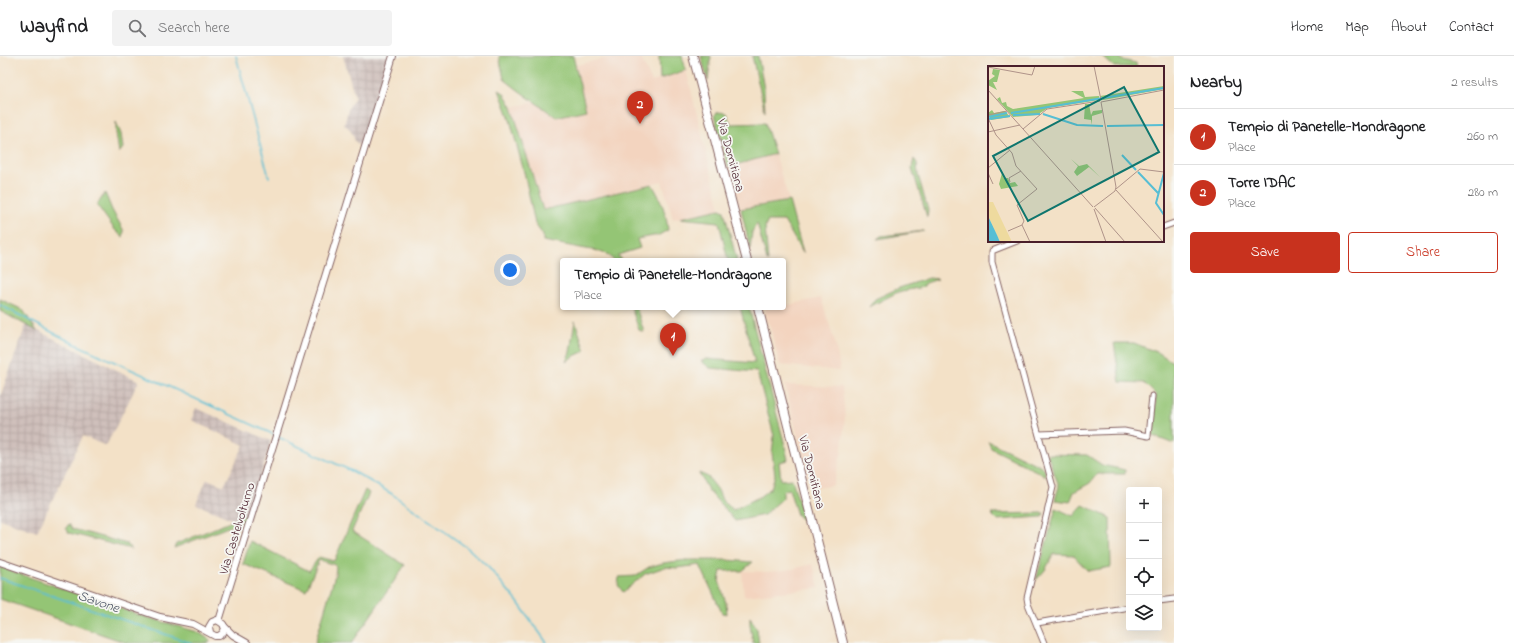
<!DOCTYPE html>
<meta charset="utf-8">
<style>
:root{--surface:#fff;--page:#f2f2f2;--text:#202124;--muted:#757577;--line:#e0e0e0;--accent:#c8321e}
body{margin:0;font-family:"Indie Flower",sans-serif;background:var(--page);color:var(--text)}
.controls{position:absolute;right:12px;bottom:12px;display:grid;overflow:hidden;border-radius:4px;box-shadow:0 4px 16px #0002}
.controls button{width:36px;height:36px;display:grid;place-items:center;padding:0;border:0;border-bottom:1px solid var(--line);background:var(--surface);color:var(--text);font:20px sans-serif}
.you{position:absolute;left:510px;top:214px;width:14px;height:14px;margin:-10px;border:3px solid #fff;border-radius:50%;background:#1a73e8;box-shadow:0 0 0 6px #1a73e833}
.badge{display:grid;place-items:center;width:26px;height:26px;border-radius:50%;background:var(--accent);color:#fff;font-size:13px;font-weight:700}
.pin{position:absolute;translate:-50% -33px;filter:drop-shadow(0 1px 2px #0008)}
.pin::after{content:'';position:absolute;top:21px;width:14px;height:12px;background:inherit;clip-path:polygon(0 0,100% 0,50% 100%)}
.popup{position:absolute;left:560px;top:202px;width:226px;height:52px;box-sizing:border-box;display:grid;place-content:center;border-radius:4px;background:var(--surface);filter:drop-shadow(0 1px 3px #0005);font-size:13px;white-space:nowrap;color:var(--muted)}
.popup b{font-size:15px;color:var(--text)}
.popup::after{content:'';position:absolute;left:50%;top:100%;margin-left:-8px;border:8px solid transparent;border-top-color:var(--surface)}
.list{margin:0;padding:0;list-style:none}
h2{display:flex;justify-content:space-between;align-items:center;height:52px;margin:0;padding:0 16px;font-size:17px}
h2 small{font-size:13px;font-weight:400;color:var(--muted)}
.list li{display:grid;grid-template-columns:26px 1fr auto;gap:12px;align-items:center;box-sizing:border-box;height:56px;padding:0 16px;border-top:1px solid var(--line)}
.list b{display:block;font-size:15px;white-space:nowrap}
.list p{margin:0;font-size:13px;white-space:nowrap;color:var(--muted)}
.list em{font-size:13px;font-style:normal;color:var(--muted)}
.actions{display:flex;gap:8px;padding:12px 16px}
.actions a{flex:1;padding:9px 0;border:1px solid var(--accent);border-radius:4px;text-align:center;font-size:14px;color:var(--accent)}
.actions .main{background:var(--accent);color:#fff}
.icon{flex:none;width:22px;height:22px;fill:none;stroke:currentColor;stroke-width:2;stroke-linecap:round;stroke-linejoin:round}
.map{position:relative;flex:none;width:1174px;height:587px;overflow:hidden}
header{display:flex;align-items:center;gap:24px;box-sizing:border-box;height:56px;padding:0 20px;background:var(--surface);border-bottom:1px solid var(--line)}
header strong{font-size:19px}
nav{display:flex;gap:22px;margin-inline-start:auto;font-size:14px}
.search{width:280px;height:36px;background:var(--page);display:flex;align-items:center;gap:10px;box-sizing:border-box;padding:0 14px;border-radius:4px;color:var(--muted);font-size:15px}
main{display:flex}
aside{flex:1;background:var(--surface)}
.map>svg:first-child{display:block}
.built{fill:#f3d4bf}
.industrial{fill:url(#industrial-grid)}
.green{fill:#94c575;stroke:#6f7250}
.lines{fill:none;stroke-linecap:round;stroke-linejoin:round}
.stream{stroke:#57bed4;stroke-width:1.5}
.minor-casing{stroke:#856362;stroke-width:7}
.tertiary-casing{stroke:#856362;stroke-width:8}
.primary-casing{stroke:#856362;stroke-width:10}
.minor{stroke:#fff;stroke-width:5}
.tertiary{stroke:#fff;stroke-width:6}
.primary{stroke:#fff;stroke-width:8}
.labels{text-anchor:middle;stroke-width:3.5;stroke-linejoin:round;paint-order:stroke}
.street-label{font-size:13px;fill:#4a1f2b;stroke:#f6f6f2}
.water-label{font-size:14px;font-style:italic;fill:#4f5766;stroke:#f6f6f2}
.inset-river{fill:none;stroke:#57bed4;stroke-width:2}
.inset-road{fill:none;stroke:#af9389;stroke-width:1}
.view{fill:#0f766e;fill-opacity:0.15;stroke:#0f766e;stroke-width:2}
.inset-edge{fill:none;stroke:#4a1f2b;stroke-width:2}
</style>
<header>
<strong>Wayfind</strong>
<div class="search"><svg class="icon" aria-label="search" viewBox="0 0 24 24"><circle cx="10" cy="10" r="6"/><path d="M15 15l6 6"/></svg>Search here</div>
<nav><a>Home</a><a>Map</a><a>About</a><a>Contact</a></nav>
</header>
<main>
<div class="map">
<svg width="1174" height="587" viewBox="0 0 1174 587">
<defs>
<pattern id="industrial-grid" width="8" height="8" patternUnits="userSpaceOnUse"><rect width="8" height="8" fill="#cfc0bb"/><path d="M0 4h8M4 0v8" fill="none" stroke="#b3a5a1"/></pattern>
</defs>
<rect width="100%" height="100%" fill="#f6f6f2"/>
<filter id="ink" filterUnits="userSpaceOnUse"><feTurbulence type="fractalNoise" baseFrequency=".025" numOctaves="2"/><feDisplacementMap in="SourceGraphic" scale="8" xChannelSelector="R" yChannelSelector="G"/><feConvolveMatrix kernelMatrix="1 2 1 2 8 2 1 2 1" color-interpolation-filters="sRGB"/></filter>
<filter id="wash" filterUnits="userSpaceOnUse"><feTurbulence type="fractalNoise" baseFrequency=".012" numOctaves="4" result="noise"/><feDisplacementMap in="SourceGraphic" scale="16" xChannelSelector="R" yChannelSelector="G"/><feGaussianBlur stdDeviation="0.9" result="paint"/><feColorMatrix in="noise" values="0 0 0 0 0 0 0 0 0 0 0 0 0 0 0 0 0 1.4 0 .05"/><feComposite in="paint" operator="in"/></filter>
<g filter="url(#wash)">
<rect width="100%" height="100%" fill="#f3e1c7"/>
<g class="built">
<polygon points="616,0 640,0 652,26 686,14 720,153 673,163 662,125 542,154 512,51 535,46 556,61 586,54 576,9"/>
<polygon points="775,98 789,145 741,153 728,111"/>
<polygon points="821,242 836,290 840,315 780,309 765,253 783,251 783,250"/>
<polygon points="785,329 842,331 845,362 841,399 833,429 811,433"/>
<polygon points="813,508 819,532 744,540 742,515 767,516 792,513"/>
</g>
<g class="industrial">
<polygon points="343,0 389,0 362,92 355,85 352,77 348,71 344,69 349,51 355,41"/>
<polygon points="26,269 139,325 106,390 83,380 37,476 0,463 0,341"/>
<polygon points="196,352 271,385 250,457 247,459 234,464 196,448 207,423 224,430 244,389 191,364"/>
</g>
<g class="green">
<path d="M499 0H573L586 54 556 61C538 48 521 37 504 23Z"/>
<polygon points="659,0 682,0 686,14 660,23"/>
<polygon points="701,0 711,0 708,25"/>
<polygon points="752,0 758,0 764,33 765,56"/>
<polygon points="1102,0 1119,0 1122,4 1136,7 1137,11 1114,11"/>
<path d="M499 34 504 37 512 51 543 154 652 128C661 143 666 156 668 174L659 179 637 183 640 192 618 199 621 205H614L609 199 597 195 543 185V179L535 168 525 120 509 60Z"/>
<polygon points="718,56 726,57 731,68 765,67 775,98 728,111 714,59"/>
<polygon points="116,66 121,78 123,92 119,97 116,77"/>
<polygon points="914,103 917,107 918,119 928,154 927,161 912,112"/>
<polygon points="105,137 112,154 124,175 123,181 115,174 97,149"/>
<polygon points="789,145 803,197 784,165 768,165 765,171 768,205 767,205 757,167 752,176 750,193 741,153"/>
<polygon points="720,153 724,155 737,205 728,205 719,166 680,162"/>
<polygon points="924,175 877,183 881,180"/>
<polygon points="929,222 938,223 926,227 923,231 898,236 869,251 875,243 899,232"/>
<polygon points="0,243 23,254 37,275 0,255"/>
<polygon points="631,251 636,251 644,276 639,274"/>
<polygon points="740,251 749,251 784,386 788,404 779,406 781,424 792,423 805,466 797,459 789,433 783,435 783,442 764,459 735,465 708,434 699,417 708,421 718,434 722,444 733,454 759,441 771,432 775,419 772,397 774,380 757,316 710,312 701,305 707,303 755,307"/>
<polygon points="575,265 585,295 572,301 566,306 570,296"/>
<polygon points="1114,287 1134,287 1159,297 1174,307 1174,388 1153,380 1156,339 1144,327 1120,326"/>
<polygon points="988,385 1044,412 1046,420 991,392"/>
<polygon points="1047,398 1087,399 1102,409 1125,414 1125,418 1097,418 1090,427 1074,436 1070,446 1055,444 1059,430"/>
<polygon points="365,434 369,437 352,475 405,509 352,587 315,587 335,519 336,511 335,509 319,504 306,534 243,508 250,485 309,515 319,501 334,505"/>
<polygon points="1083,449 1110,462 1111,511 1088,515 1073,499 1054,498 1045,514 1036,524 1056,452 1073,460"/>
<polygon points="250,457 246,464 174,492 176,488 247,459"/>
<polygon points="1044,457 1042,461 997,464 991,458"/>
<polygon points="69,468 73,473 127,488 131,493 69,477 66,472"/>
<polygon points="687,504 727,504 753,506 742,515 721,515 719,525 726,547 727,558 722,557 700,509 677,512 665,511 645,518 623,536 618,529 619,521 635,520 649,511 663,507"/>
<polygon points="0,511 139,559 198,576 210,584 209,587 127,587 0,543"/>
<polygon points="750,561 757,573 759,587 753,587 750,569"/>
</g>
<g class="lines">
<g class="stream">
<polyline points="236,0 269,121"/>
<polyline points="0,249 71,286 275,379"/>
<polyline points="278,381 356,417 392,438 469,493 489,512 517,545 547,587"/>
<polyline points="0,522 191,587"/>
</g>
</g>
</g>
<g filter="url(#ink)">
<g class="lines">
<g class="minor-casing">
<g id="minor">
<polyline points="1163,171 1174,167"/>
<polyline points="1017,185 992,195 992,206 1053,431 1027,542 1028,548 1044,587"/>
<polyline points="1039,378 1124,375 1148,380 1152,340"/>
<polyline points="1159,545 1174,543"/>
<polyline points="1037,567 1129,551"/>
</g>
</g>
<g class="tertiary-casing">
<g id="tertiary">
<polyline points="0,506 160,561 193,568 215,580 219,580 223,577 225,572 223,568 217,564 212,566 209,571 210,576"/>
<polyline points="219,565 393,0"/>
<polyline points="224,570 233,579 247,587"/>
</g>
</g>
<g class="primary-casing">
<g id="primary">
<polyline points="693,0 747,205"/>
<polyline points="758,251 843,587"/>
</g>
</g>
<use href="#minor" class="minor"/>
<use href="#tertiary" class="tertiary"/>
<use href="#primary" class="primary"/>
</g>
</g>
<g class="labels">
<g class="street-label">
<text transform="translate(732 99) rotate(75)" y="5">Via Domitiana</text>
<text transform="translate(813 416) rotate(76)" y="5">Via Domitiana</text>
<text transform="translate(236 472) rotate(-73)" y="5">Via Castelvolturno</text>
</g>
<g class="water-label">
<text transform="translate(99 545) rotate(19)" y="5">Savone</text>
</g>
</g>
<g transform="translate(988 10)">
<rect width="176" height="176" fill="#f3e1c7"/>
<path d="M5 3 12 4 9 16H5L9 24 0 19V15L7 10 4 8ZM176 20V23L115 34 112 30ZM83 25H95L97 31 111 30V34L60 42 49 49 25 51 9 33 12 31 14 37 18 36 19 40 25 43 96 32ZM97 38H101L103 49 105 45 114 44V47L104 50V59L103 54 96 53ZM4 44 6 47 17 45 22 51 3 54 0 47ZM83 93 91 100 99 98 113 112 101 101 89 110 86 106 90 100ZM14 107 16 112H20L22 117 27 116 30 120 13 123 11 118Z" fill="#94c575"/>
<path d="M0 136H5L24 176H12L0 150Z" fill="#eeda9e"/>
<path d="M0 150 9 169 12 176H0Z" fill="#57bed4"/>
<path class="inset-river" d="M23 47 176 22M55 48 89 59 115 60M25 49 52 48M0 51 19 47M1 53 22 50M119 60 176 59M134 89 148 104M150 106 170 127M176 107 168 137 176 149"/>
<path class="inset-road" d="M106 0 113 34M0 1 44 9 47 0M0 24 105 141M113 36 176 24M0 49 19 45M0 52 8 69 24 87 28 100 49 123 29 139 36 155 34 159 42 176M35 63 59 43 112 35M0 66 32 59M0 102 22 84M0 107 5 118M22 116 21 112 33 105M128 123 152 103 176 106M128 124 175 176M106 141 127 125 128 121 113 36M107 142 137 176M106 143 118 176M20 165 34 159"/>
<path class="view" d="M136 21 171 86 40 155 5 90Z"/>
<rect width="176" height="176" class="inset-edge"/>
</g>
</svg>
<div class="controls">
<button>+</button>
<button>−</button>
<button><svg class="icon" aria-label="locate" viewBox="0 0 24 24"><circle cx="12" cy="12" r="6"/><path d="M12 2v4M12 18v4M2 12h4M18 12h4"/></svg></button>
<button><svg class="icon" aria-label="layers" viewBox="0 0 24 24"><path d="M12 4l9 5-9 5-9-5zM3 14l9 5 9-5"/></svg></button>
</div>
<div class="you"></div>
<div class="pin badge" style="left:673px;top:300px">1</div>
<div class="popup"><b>Tempio di Panetelle-Mondragone</b>Place</div>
<div class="pin badge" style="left:640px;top:68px">2</div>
</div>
<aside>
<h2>Nearby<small>2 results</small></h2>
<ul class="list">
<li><span class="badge">1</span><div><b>Tempio di Panetelle-Mondragone</b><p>Place</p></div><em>260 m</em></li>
<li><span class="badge">2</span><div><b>Torre IDAC</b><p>Place</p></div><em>280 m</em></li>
</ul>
<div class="actions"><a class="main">Save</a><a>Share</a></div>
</aside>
</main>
